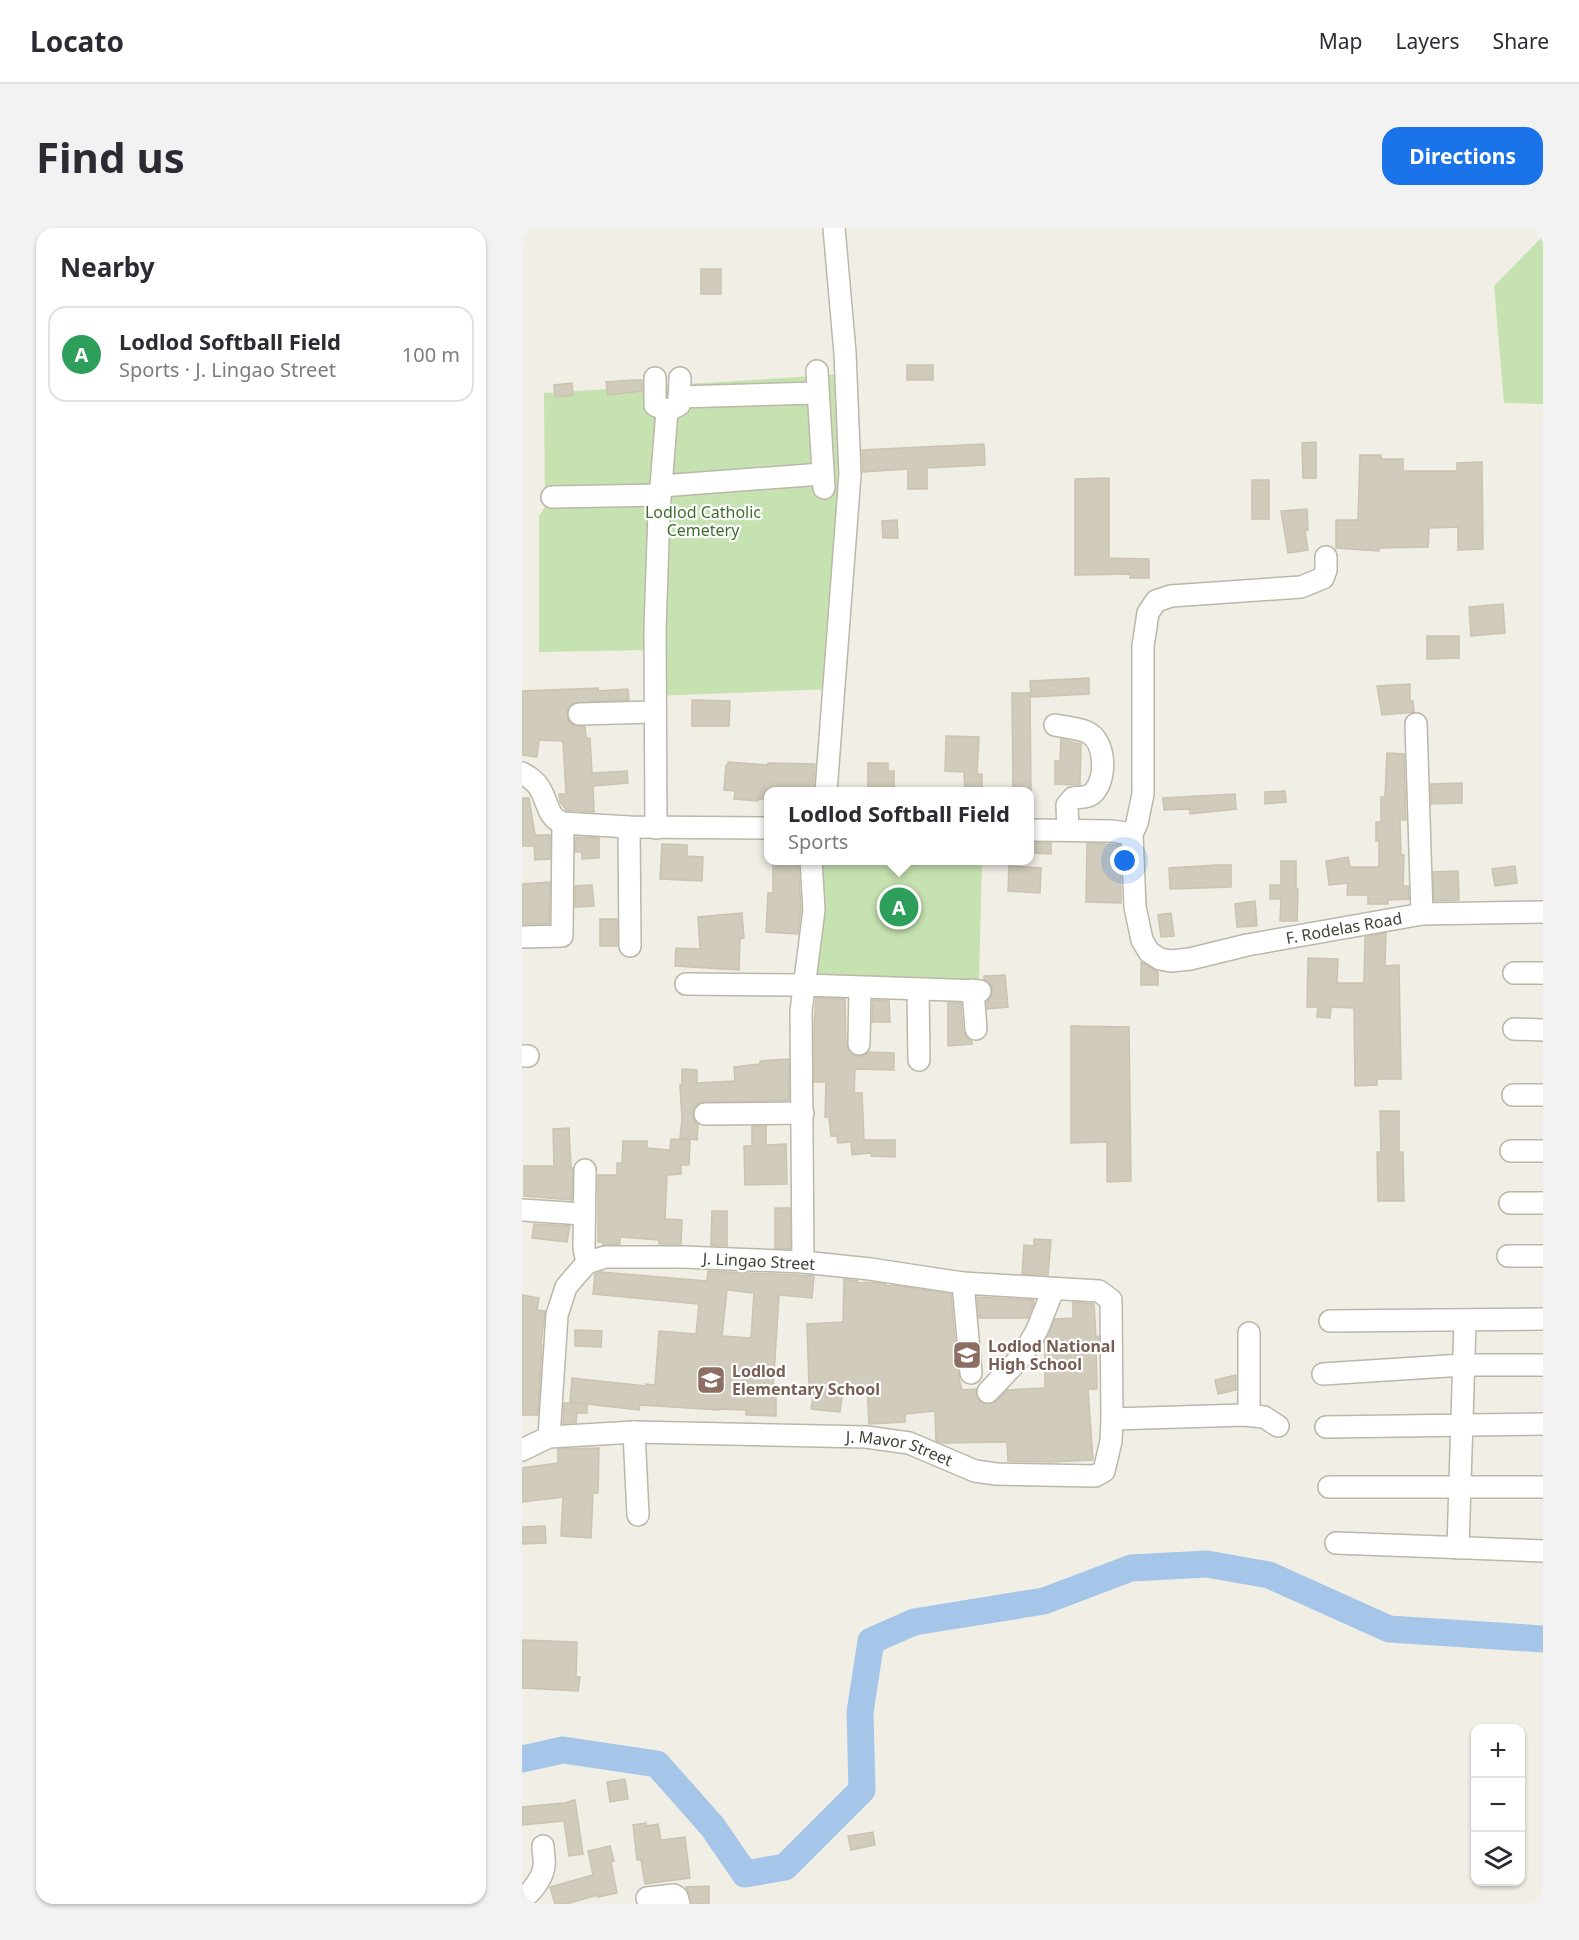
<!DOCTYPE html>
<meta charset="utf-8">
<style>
:root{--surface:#fff;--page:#f2f2f3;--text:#2b2b33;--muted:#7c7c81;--line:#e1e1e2;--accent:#1a73e8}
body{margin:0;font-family:"Noto Sans",sans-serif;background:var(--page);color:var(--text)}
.controls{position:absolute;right:18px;bottom:18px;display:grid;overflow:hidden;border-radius:12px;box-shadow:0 2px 4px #0004}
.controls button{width:54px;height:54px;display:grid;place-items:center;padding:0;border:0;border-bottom:2px solid var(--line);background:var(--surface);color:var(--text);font:30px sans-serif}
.you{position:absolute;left:603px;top:633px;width:21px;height:21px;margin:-15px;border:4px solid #fff;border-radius:50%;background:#1a73e8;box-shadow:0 0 0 9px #1a73e833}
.badge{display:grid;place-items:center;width:39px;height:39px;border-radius:50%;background:var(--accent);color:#fff;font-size:20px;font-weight:700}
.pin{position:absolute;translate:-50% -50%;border:3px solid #fff;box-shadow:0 2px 6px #0006}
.popup{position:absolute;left:242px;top:559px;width:270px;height:78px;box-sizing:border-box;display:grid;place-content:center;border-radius:12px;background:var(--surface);filter:drop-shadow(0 2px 4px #0005);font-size:20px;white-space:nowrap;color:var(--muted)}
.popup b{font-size:22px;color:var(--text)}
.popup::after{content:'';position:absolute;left:50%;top:100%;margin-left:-12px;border:12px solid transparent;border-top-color:var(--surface)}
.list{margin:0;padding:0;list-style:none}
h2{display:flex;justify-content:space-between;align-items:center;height:78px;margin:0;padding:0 24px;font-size:26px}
h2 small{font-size:20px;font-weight:400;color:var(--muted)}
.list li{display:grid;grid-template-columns:39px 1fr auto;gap:18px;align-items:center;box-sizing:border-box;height:96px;margin:0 12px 12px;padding:0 12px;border:2px solid var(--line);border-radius:18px}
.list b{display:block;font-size:22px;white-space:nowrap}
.list p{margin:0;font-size:20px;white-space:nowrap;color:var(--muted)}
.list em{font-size:20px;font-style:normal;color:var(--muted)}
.icon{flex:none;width:33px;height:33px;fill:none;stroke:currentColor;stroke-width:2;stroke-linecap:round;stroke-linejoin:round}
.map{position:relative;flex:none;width:1021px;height:1676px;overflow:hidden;border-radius:18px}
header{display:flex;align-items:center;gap:36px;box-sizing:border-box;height:84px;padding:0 30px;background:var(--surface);border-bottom:2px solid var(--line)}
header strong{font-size:28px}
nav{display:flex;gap:33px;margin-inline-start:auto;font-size:21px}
.intro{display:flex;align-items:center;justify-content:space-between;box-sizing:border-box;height:144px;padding:0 36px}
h1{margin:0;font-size:42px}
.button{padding:15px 27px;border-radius:18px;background:var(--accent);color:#fff;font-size:21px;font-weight:700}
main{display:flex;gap:36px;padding:0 36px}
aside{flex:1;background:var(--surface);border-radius:18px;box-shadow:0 2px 4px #0004}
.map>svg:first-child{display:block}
.green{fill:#c7e2b1}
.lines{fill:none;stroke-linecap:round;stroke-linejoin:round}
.river{stroke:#a6c6e9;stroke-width:27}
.building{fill:#d1cbbb;stroke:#cbc3af;stroke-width:1.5;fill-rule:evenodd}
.minor-casing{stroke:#bbb7a9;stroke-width:24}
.minor{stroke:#fff;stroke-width:21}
.labels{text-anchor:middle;stroke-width:4.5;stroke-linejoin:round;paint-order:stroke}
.park-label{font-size:16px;fill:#406e2e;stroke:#fff}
.street-label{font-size:16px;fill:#423f35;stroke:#fff}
.education-label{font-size:16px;font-weight:bold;fill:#785e54;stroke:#fff;text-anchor:start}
</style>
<header>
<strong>Locato</strong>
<nav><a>Map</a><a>Layers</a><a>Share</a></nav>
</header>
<div class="intro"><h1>Find us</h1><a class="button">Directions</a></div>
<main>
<aside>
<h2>Nearby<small></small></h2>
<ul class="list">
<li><span class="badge" style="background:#2e9e5b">A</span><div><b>Lodlod Softball Field</b><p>Sports · J. Lingao Street</p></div><em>100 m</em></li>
</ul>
</aside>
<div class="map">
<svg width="1021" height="1676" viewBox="0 0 1021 1676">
<rect width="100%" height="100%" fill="#f1eee5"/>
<g class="green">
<polygon points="1021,8 1021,176 982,175 972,58"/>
<polygon points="324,146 311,461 132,468 130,422 17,424 17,288 23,279 22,165"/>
<polygon points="299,633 460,633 457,755 289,753"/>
</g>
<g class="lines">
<polyline class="river" points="0,1531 41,1522 135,1536 190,1598 223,1646 263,1639 340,1562 338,1484 349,1413 392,1394 522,1373 609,1340 685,1336 747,1347 867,1401 1021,1411"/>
</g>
<g class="building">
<rect x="179" y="41" width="20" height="25"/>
<rect x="385" y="137" width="26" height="15"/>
<polygon points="110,152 120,152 120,163 86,167 84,154"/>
<polygon points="50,155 51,167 33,169 32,157"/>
<polygon points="794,214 794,250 781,250 780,215"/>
<polygon points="462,216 463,237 405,240 405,261 386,261 386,241 341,244 340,222"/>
<polygon points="838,227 859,227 859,231 881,231 881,243 935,243 935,235 960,234 961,321 936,322 936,299 907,300 906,319 857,320 857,323 814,320 814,292 836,292"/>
<polygon points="587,250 587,330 627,331 627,350 608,350 608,346 553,347 553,251"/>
<rect x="730" y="252" width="17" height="39"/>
<polygon points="785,281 786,302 783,303 786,322 766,325 759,283"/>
<polygon points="375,292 376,310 361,310 360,293"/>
<polygon points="981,376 983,405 949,408 947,379"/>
<polygon points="905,408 937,408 937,430 905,431"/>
<polygon points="567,450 567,466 509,469 508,453"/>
<polygon points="888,456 888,473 891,473 892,484 860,487 855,458"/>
<polygon points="76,460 76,463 106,461 107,472 51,475 46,480 46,492 51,497 63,499 64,510 68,510 70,545 105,543 106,555 71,558 72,584 44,582 38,574 37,566 44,566 41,513 17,512 15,529 0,527 0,463"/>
<polygon points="490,465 508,465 509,564 491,564"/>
<polygon points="170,472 208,473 207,498 170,498"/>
<polygon points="424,508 457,509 455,546 460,546 460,564 443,564 442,544 423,543"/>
<polygon points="539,511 559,516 558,557 533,556 533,533 538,533"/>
<polygon points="865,525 882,526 884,592 878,592 879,627 882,627 881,658 886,658 887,671 866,672 866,676 846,676 846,667 825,667 826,655 807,657 804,633 826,629 828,639 857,639 857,613 854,613 854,594 859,594 859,569 863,569"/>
<polygon points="206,534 246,537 246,535 293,536 291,564 246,564 246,571 236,571 236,573 212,571 213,563 202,562 204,537 206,537"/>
<polygon points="346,535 366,535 366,543 372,543 372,559 346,559"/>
<polygon points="940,555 940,575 909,576 909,556"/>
<polygon points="763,563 764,574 743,576 743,564"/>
<polygon points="713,566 714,581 668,586 668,581 642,582 641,570"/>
<polygon points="0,570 7,570 13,607 28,607 28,631 13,632 12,618 0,618"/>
<polygon points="54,609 77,610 77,630 60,631 60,624 53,624"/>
<polygon points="511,615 529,615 529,626 511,625"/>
<polygon points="565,615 598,617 599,675 564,674"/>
<polygon points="140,616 165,617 165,628 181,629 180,653 138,651"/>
<polygon points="251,633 276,633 279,681 276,706 244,704 246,665 251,665"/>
<polygon points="759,633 774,633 774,661 776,661 775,693 758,693 759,671 748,671 748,657 759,657"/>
<polygon points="694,637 709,637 709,659 648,661 647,640"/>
<polygon points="487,638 519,640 518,665 486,663"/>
<polygon points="993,638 995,655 973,658 970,641"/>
<polygon points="936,643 937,672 912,673 911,644"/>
<polygon points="28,654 27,696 0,696 0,656"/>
<polygon points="70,657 72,678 53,679 53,658"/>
<polygon points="733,673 735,698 715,699 713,676"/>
<polygon points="220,685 222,710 218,711 217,742 153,738 154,720 178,721 176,689"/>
<polygon points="649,685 652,708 639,709 636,687"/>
<rect x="78" y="691" width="17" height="27"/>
<polygon points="864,705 863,738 877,737 879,851 855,851 855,857 833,858 832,780 809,779 808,790 795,789 796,779 785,779 786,730 816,731 815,755 842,755 843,709"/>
<polygon points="619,734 636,744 636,757 619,757"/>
<polygon points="483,747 486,779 465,781 465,774 469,769 471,763 469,757 462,751 462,748"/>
<polygon points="294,770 323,771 324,816 330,827 337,829 347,824 372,825 372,842 333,841 332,865 340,865 342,912 373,912 373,929 349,928 349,925 330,927 329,914 316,915 315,908 309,908 307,889 303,889 304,854 292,854 292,799"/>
<polygon points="351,772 367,773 368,794 350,794"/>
<polygon points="426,775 439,775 441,803 444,809 450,813 450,816 426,818"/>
<polygon points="549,798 607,799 609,953 585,954 585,914 549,915"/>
<polygon points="267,831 267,872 177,875 172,879 170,886 172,892 176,897 175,912 158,910 160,891 158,857 160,857 160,841 175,842 175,855 213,853 212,839 238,836 238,833"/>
<polygon points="858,883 877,883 877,924 881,924 882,973 856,973 855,924 859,924"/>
<polygon points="230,898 244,898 244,917 264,916 265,956 223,957 222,918 230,918"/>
<polygon points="47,900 49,940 51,940 50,972 2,968 2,938 32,938 31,901"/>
<polygon points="149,911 168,912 167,937 159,937 159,946 145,947 143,991 160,992 159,1016 137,1016 137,1012 98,1009 98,1016 81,1017 81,1014 76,1014 76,947 95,947 95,935 100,935 101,913 125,913 125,920 148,922"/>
<polygon points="253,980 268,980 268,1021 253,1020"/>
<polygon points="190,983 205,983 205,1018 189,1017"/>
<polygon points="12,996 48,998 45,1014 10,1010"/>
<polygon points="512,1011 529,1012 526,1047 500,1046 502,1017 512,1018"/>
<path d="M186 1043 292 1048 290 1070 257 1067 251 1162H254V1188L224 1187V1182L197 1181V1182L118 1177 117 1182 48 1174 50 1150 124 1158V1156L133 1157 137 1103 174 1106 177 1076 71 1066 73 1046 79 1044 185 1053ZM205 1062 232 1065 229 1110 200 1108Z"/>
<polygon points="322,1051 336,1053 336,1055 351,1054 364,1056 364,1058 371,1057 429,1066 436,1146 440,1162 454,1161 457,1173 464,1176 475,1173 485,1162 523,1160 523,1114 533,1091 551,1090 551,1074 572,1076 574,1109 577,1108 577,1121 574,1121 575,1161 566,1161 571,1232 528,1234 486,1233 485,1214 421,1215 414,1213 413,1183 383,1186 383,1194 347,1196 345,1159 321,1159 318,1184 289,1181 293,1157 287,1158 285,1096 321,1094"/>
<polygon points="0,1067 17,1070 15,1082 23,1083 19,1117 20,1117 16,1187 0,1187"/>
<polygon points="455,1069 512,1072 512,1075 506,1090 457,1090"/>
<polygon points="53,1102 80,1103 79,1119 53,1118"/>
<polygon points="714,1147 714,1162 696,1166 693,1152"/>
<polygon points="42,1175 65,1176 65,1185 55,1185 54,1195 41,1195"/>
<polygon points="77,1220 76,1265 71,1265 69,1310 39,1308 41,1269 0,1274 0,1240 36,1235 36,1221"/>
<polygon points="23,1298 24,1315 0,1316 0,1299"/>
<polygon points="0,1412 55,1414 54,1449 58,1449 56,1463 0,1460"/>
<polygon points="103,1551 106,1571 88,1574 85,1554"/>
<polygon points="53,1572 61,1626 47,1628 42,1593 0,1597 0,1579 42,1575"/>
<polygon points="124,1595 124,1598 136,1596 139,1612 163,1609 168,1650 123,1656 119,1632 115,1632 111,1597"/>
<polygon points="351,1604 353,1617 329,1622 326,1608"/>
<polygon points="88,1618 92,1633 89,1634 95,1665 76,1669 76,1667 44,1676 33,1676 28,1659 71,1647 66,1623"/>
<polygon points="187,1658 187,1676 169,1676 164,1659"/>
</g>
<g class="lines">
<g class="minor-casing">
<g id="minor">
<polyline points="295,143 302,260"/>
<polyline points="133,150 133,177 145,183 157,177 158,150"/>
<polyline points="157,169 296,165"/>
<polyline points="139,258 300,246"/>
<polyline points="30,269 138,267"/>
<path id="s1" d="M804 329V342L801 350 779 359 649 368 634 373 626 385 621 418V566L615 595 610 606 613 679 620 712 627 724 638 731 649 733 668 731 725 717 900 686 1021 684"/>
<polyline points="57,486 133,484"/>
<polyline points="894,496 900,686"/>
<path d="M533 497C543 499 556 500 565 504 584 513 585 550 572 564 567 570 558 569 551 570L545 577 546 602"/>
<path d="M0 545C7 549 14 553 18 561 26 573 25 590 41 595L107 599 246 600"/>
<polyline points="304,564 328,246 323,125 312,0"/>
<polyline points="107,599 108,718"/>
<polyline points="134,600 133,401 137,283 145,183"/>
<polyline points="508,602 590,603 610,606"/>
<polyline points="0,709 40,708 41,595"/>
<polyline points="992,745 1021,745"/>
<polyline points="164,756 283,757 458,763"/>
<polyline points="396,761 397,832"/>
<polyline points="451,762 454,801"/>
<polyline points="992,801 1021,802"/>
<polyline points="337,816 338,760"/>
<polyline points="0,828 6,828"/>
<polyline points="991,867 1021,867"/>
<polyline points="183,886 281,885"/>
<polyline points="989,923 1021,923"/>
<polyline points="63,942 62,1020 65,1035"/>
<polyline points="988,975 1021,975"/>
<polyline points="0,982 61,986"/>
<polyline points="986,1028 1021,1028"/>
<polyline points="281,1034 279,783 292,682 289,632"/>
<polyline points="441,1055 449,1145"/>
<polyline points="808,1093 1021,1091"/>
<polyline points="801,1146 941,1137 1021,1137"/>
<polyline points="466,1164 500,1128 515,1102 531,1062"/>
<polyline points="727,1187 727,1105"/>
<polyline points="590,1191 722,1187 742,1189 756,1198"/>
<polyline points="804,1199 1021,1196"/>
<polyline points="112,1204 116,1287"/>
<path id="s2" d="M0 1222 27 1209 112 1204 344 1209 387 1215 453 1243 474 1246 573 1248 582 1243 589 1213 590 1191 589 1072 577 1063 441 1055 348 1041 281 1034 161 1029H83L65 1035 56 1045 44 1059 35 1087 27 1209"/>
<polyline points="807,1259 1021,1259"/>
<polyline points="814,1315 1021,1323"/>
<polyline points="936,1320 943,1093"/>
<path d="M0 1670C10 1665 21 1649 22 1638 23 1632 21 1624 21 1618"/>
<polyline points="125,1670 152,1667 155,1669 157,1676"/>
</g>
</g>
<use href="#minor" class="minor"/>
</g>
<defs>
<g id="school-square" transform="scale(1.5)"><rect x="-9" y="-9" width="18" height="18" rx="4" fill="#8d6e63" stroke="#fff"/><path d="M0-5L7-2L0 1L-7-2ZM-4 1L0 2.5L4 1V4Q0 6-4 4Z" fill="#fff"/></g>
</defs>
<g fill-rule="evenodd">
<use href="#school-square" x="445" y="1127"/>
<use href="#school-square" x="189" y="1152"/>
</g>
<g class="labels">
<g class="park-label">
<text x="181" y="290">Lodlod Catholic<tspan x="181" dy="18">Cemetery</tspan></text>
</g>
<g class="street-label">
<text dy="6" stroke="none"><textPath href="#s1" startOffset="750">F. Rodelas Road</textPath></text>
<text transform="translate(237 1033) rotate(3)" y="6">J. Lingao Street</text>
<text dy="6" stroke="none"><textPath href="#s2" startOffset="382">J. Mavor Street</textPath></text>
</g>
<g class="education-label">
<text x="466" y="1124">Lodlod National<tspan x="466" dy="18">High School</tspan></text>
<text x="210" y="1149">Lodlod<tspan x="210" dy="18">Elementary School</tspan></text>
</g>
</g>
</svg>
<div class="controls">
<button>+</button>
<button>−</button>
<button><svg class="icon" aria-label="layers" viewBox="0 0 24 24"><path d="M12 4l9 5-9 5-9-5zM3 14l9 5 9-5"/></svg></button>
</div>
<div class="you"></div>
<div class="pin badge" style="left:377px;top:679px;background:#2e9e5b">A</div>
<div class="popup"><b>Lodlod Softball Field</b>Sports</div>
</div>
</main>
